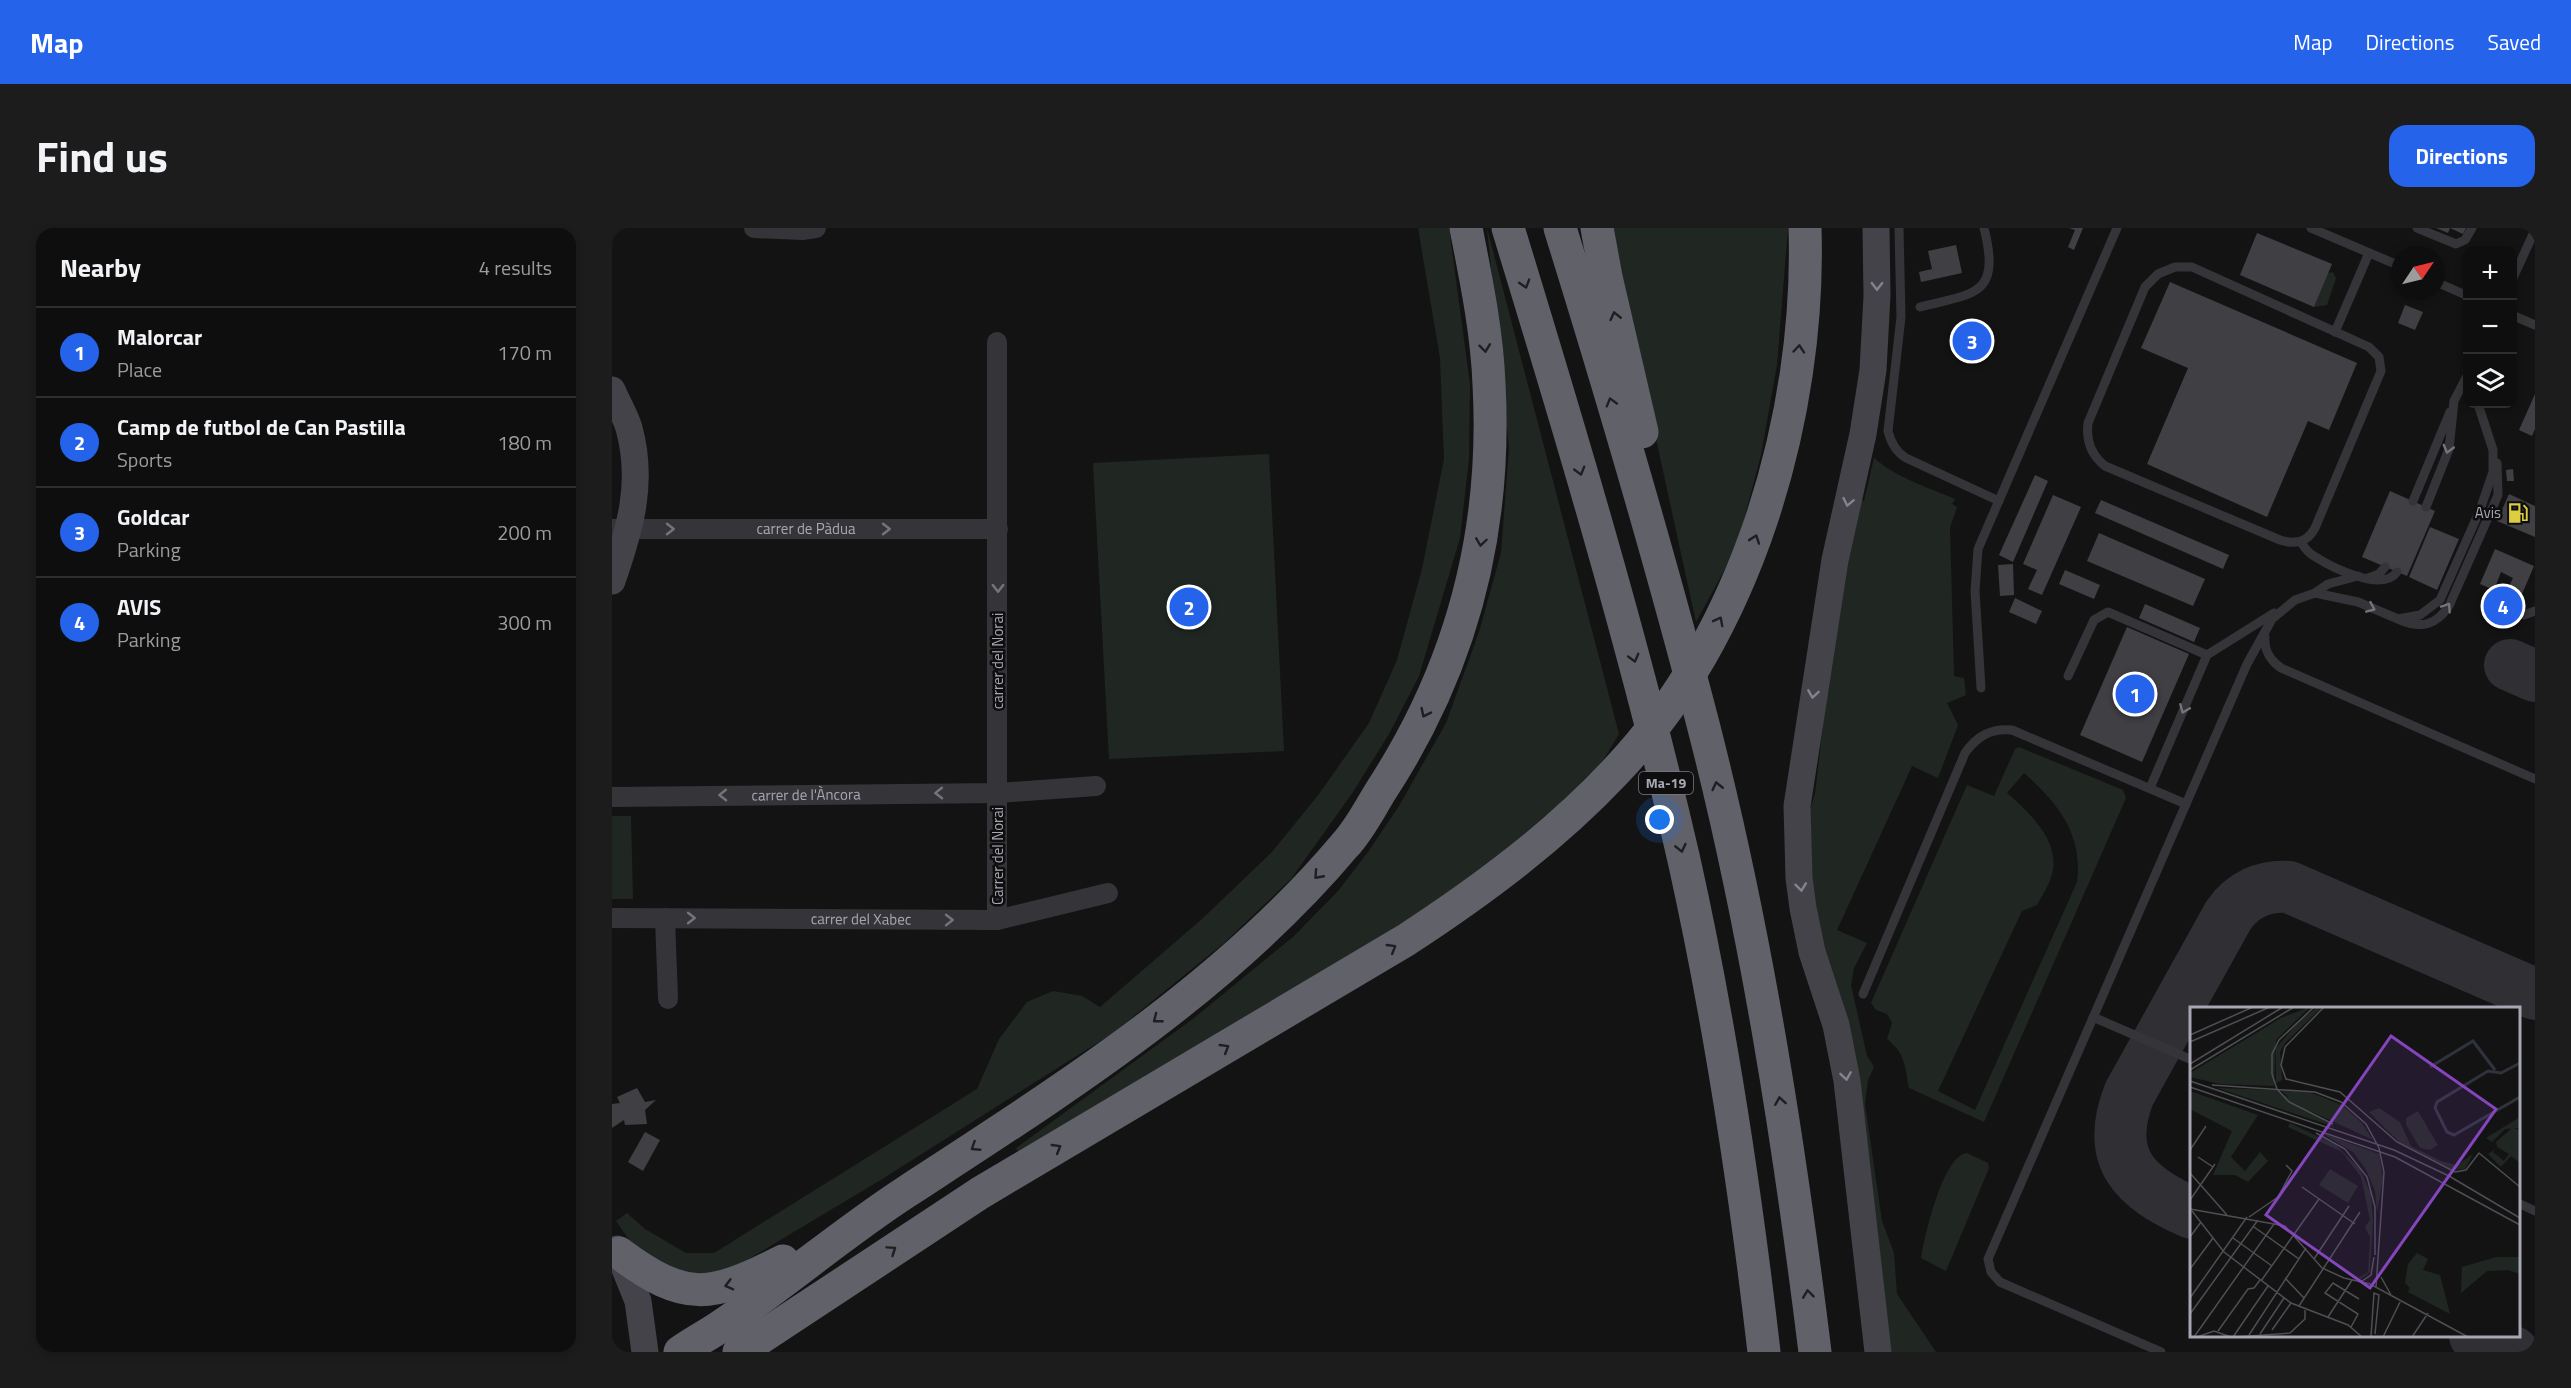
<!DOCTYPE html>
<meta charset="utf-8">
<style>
:root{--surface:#0e0e0f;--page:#1c1c1d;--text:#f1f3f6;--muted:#9b9c9e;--line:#2e2e2f;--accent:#2563eb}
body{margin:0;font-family:"Titillium Web",sans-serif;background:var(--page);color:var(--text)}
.controls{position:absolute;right:18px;top:18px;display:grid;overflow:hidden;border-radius:12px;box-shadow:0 3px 9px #0003}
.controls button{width:54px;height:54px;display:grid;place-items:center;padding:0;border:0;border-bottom:2px solid var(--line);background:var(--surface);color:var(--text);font:30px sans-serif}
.compass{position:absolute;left:1779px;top:18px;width:54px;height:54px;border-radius:50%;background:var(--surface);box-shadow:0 3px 9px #0003;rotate:55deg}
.you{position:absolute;left:1048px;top:592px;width:21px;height:21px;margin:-15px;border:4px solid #fff;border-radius:50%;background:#1a73e8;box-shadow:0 0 0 9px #1a73e833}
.badge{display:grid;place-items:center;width:39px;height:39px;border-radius:50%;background:var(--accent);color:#fff;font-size:20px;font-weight:700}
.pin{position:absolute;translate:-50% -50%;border:3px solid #fff;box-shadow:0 2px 6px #0006}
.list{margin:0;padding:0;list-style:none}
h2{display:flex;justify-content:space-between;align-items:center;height:78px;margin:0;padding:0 24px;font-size:26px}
h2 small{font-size:20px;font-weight:400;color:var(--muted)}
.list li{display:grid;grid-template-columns:39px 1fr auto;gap:18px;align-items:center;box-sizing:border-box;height:90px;padding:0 24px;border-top:2px solid var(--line)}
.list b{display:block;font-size:22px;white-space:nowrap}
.list p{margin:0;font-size:20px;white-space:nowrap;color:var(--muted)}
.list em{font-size:20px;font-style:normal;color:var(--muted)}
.icon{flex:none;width:33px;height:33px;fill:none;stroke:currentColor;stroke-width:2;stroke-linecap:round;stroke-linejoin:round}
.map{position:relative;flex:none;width:1923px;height:1124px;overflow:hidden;border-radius:18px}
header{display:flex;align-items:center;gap:36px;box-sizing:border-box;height:84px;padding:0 30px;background:var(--accent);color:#fff}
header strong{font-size:28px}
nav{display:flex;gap:33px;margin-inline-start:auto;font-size:21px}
.intro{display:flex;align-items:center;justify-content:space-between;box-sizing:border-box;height:144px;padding:0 36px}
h1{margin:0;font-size:42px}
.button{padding:15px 27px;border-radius:18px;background:var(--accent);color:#fff;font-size:21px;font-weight:700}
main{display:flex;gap:36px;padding:0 36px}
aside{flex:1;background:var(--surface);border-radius:18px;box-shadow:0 3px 9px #0003}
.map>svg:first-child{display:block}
.green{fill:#202722;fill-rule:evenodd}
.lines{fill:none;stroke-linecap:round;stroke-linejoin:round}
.taxiway{stroke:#303034;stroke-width:52}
.building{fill:#404044}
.lane{stroke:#353539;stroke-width:9}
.street{stroke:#353539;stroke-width:20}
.secondary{stroke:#434349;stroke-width:27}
.highway{stroke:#61616a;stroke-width:33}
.oneway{stroke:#1f1f21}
.oneway2{stroke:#83848e}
.oneway3{stroke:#73747c}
.labels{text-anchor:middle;stroke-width:5;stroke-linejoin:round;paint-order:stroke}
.shield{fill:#0e0e0f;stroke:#787982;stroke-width:1.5}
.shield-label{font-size:14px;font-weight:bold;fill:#a6a7b3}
.poi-label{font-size:15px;fill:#a6a7b3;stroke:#0e0e0f;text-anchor:end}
.street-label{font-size:15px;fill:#a6a7b3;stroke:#0e0e0f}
.inset-river{fill:none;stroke:#2e333c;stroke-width:3}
.inset-road{fill:none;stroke:#4e4e54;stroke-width:1.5}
.view{fill:#8445bd;fill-opacity:0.15;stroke:#8445bd;stroke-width:3}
.inset-edge{fill:none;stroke:#a6a7b3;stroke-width:3}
</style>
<header>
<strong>Map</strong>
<nav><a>Map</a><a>Directions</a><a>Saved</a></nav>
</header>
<div class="intro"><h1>Find us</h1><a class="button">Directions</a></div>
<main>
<aside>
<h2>Nearby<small>4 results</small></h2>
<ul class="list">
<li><span class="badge">1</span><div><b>Malorcar</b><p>Place</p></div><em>170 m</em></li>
<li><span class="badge">2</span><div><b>Camp de futbol de Can Pastilla</b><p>Sports</p></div><em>180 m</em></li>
<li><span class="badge">3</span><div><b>Goldcar</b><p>Parking</p></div><em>200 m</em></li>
<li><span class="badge">4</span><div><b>AVIS</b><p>Parking</p></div><em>300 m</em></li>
</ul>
</aside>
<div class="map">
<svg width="1923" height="1124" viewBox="0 0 1923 1124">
<rect width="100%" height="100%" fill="#131314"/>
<g class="green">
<polygon points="806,0 837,0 858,156 857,231 848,310 807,448 777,506 741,564 679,651 612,715 501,805 267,953 115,1044 89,1048 57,1040 18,1013 4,993 15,985 33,1001 74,1025 102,1025 365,861 387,811 415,774 441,763 470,768 488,779 590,691 660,624 707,566 757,495 785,432 810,341 832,231 828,130"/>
<polygon points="875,0 1007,506 990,534 948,575 851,658 409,929 404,920 582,790 682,708 726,663 756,624 787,578 834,495 867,404 889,325 897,220"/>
<polygon points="998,0 1176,0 1165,137 1149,227 1124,321 1084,394"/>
<polygon points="1721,44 1724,50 1715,77 1702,79 1716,45"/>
<polygon points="657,226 672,523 497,531 481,235"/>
<path d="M1262 230C1285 250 1315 259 1343 271L1340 276 1345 279 1338 300 1342 448 1352 450 1354 467 1335 475 1346 497 1326 550 1300 538 1225 702 1255 715 1242 740 1239 757 1255 828 1262 839 1256 852 1253 876 1270 993 1282 1025 1285 1066 1324 1124H1277L1201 675 1197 584 1203 566 1211 497 1205 495 1246 272 1252 273Z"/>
<path d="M1407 519 1511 562 1514 570 1372 894 1297 860C1293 838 1293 825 1275 811L1280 795 1275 786 1264 782 1259 775 1355 557 1382 568 1403 521ZM1412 545C1446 575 1471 606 1465 654L1363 882 1326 863 1410 683 1425 677C1429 669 1435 661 1438 652 1453 617 1418 585 1395 565Z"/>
<polygon points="0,588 19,588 21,671 0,671"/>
<path d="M1355 925 1376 935 1377 940 1334 1043 1309 1030C1312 1009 1331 927 1355 925Z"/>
</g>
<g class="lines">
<g class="taxiway">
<polyline points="1898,437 1923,448"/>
<path d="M1580 985C1523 960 1492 931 1517 866L1616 688C1630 667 1652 657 1677 659L1923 766"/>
<polyline points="1863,1108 1901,1124"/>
</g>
</g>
<g class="building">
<polygon points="1457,0 1471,0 1462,22 1456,19 1463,2"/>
<polygon points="1824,0 1854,0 1851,6 1838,0 1836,5"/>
<polygon points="1645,5 1720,36 1702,79 1628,47"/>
<polygon points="1344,17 1350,45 1309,54 1307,44 1320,41 1316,23"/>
<polygon points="1558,54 1745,135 1717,202 1696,193 1655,289 1535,236 1576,140 1529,120"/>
<polygon points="1793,77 1811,84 1803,102 1786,95"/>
<polygon points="1923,166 1923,201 1920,208 1907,202"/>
<polygon points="1901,241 1902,253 1895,253 1894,242"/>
<polygon points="1423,247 1436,253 1401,334 1387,327"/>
<polygon points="1778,263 1823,283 1795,348 1750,329"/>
<polygon points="1897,266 1923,278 1923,309 1885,293"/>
<polygon points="1441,267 1469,279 1430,367 1416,361 1425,342 1411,336"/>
<polygon points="1489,272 1617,327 1611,341 1483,285"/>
<polygon points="1818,299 1847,311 1825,362 1797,349"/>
<polygon points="1487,305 1593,351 1581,378 1475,333"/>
<polygon points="1883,321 1922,338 1907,373 1893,367 1901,350 1889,344 1882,362 1868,356"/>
<polygon points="1401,336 1402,367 1388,368 1386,337"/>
<polygon points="1453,342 1488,357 1482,371 1447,356"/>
<polygon points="1403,370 1430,383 1424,396 1397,384"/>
<polygon points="1533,376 1588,400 1582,414 1527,390"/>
<polygon points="1515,399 1577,426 1530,534 1468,507"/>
<polygon points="25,860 33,874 44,872 33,882 35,896 13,897 12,892 0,900 0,876 8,875 5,869"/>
<polygon points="33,904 48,912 31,943 16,934"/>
</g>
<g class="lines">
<g class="lane">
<path d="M1287 0 1289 89 1276 203C1279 215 1284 224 1294 230L1387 273"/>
<polyline points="1699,0 1788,38"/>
<polyline points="1805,0 1844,16 1853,12 1860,0"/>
<path d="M1563 39H1580L1757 119 1767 129 1769 143 1703 300C1696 314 1683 317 1668 312L1493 238C1479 227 1474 212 1476 195L1533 59 1546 46Z"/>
<polyline points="1900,52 1923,2"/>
<polyline points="1824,54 1856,68"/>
<path d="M1308 79C1363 65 1389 68 1372 0"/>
<polyline points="1900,87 1923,97"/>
<polyline points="1723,104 1757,25"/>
<polyline points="1801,273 1838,184"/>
<polyline points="1814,279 1837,221 1842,173 1856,146"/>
<path d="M1689 314C1692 319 1696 325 1702 328 1719 339 1770 365 1785 344"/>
<polyline points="1756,350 1767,346 1773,339"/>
<polyline points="1703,365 1746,374 1786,391 1808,387 1828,372 1868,282 1881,244 1881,222 1866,176"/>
<polyline points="1905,385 1912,387 1923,383"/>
<path d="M1788 392C1810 401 1824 397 1837 378L1886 267 1885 235"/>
<path d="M1653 409C1652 423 1658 432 1669 440L1923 551"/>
<polyline points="1456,448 1482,392 1496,384 1595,427 1662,385"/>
<polyline points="1369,460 1363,363 1366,321 1505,0"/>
<polyline points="1538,560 1595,427"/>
<path d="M1251 766 1353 525C1365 508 1379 500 1400 502L1574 576 1635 436 1660 391 1683 372 1703 365 1716 356 1746 348"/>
<polyline points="1481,789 1580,832"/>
<polyline points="1906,975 1923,983"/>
<polyline points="1549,1124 1388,1054 1379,1044 1376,1031 1574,576"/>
</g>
<g class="street">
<polyline points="142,0 190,2 204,0"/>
<polyline points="385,114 385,692"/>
<path id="s1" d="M0 301H386"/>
<path id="s2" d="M0 569 386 565 484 558"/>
<path id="s3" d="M0 690 385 692 496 665"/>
<polyline points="53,690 56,771"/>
</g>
<g class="secondary">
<polyline points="1264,0 1265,68 1261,142 1251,206 1223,332 1185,578 1187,650 1191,680 1200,724 1224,797 1235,853 1266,1124"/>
<path d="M0 162C5 174 13 187 17 200 32 255 18 301 0 353"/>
<polyline points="5,1021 26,1073 33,1124"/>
</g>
<g class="highway">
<path d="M896 0C960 209 1023 419 1072 632 1108 794 1133 959 1152 1124"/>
<path d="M948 0C999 164 1048 330 1091 496 1144 702 1177 913 1203 1124"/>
<polyline points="985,0 994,49 1030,204"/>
<path d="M7 1025C74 1075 98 1070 171 1033"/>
<path d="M68 1124C82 1114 98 1106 112 1096 174 1054 231 1005 294 964 450 862 612 761 733 617 748 601 758 580 770 561 850 438 885 302 877 156 875 104 864 51 854 0"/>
<path d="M127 1124 368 965 794 712C869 663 942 609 1003 544 1135 406 1199 188 1193 0"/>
</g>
</g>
<defs><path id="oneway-chevron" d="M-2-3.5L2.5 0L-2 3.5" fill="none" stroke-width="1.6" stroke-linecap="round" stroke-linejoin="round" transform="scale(1.5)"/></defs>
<g class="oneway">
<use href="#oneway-chevron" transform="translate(913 56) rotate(73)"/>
<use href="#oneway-chevron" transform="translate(1003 88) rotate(-103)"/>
<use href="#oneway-chevron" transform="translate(873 120) rotate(83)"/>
<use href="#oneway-chevron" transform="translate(1187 121) rotate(-85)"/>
<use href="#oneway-chevron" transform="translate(999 174) rotate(-106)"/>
<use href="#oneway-chevron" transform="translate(968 243) rotate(74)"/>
<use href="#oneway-chevron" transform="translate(1143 311) rotate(-71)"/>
<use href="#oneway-chevron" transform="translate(869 314) rotate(98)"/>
<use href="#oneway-chevron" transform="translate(1107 393) rotate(-62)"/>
<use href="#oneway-chevron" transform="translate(1022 430) rotate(75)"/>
<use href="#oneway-chevron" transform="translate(813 485) rotate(116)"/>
<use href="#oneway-chevron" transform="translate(1105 558) rotate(-103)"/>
<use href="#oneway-chevron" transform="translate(1069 620) rotate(77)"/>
<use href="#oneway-chevron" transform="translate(706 647) rotate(132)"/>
<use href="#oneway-chevron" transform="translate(780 720) rotate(-31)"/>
<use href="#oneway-chevron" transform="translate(545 791) rotate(142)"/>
<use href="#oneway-chevron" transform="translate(613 820) rotate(-31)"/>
<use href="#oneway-chevron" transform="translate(1168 873) rotate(-99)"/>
<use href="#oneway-chevron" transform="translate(363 919) rotate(147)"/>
<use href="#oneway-chevron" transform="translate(445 920) rotate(-31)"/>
<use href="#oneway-chevron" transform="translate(280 1022) rotate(-34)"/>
<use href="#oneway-chevron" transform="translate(117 1057) rotate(165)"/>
<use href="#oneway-chevron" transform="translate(1196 1066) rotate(-97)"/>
</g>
<g class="oneway2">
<use href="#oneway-chevron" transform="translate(1265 58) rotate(91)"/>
<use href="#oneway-chevron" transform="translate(1236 274) rotate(102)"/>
<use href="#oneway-chevron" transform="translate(1201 466) rotate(99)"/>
<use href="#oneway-chevron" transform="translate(1189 659) rotate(83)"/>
<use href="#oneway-chevron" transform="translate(1234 848) rotate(81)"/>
</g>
<g class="oneway3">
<use href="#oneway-chevron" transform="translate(1836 221) rotate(105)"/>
<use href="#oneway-chevron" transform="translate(58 301)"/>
<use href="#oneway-chevron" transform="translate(274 301)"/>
<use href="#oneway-chevron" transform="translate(386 360) rotate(90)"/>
<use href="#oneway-chevron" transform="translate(1835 379) rotate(-56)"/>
<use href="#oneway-chevron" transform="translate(1759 380) rotate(24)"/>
<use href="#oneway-chevron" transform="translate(1572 481) rotate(113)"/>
<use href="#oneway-chevron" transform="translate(327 565) rotate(179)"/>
<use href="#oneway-chevron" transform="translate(111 567) rotate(179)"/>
<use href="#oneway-chevron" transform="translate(79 690)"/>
<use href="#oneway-chevron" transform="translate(337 692)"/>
</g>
<defs>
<g id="fuel-bare" transform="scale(1.62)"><path d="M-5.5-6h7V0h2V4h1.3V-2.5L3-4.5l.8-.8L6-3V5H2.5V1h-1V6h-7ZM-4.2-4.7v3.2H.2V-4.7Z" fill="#decd41" stroke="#0e0e0f" stroke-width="2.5" paint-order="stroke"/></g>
</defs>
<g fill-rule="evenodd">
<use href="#fuel-bare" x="1906" y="285"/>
</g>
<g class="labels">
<rect class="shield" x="1027" y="544" width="54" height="22" rx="4.5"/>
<g class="shield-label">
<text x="1054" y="560">Ma-19</text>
</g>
<g class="poi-label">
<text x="1889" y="290">Avis</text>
</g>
<g class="street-label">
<text dy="5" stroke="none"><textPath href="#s1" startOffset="194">carrer de Pàdua</textPath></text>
<text transform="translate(386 433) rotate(-90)" y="5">carrer del Norai</text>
<text dy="5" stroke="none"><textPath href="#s2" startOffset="194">carrer de l'Àncora</textPath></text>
<text transform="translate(386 628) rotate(-90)" y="5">Carrer del Norai</text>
<text dy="5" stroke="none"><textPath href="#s3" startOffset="249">carrer del Xabec</textPath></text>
</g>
</g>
<g transform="translate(1578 779)">
<rect width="330" height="330" fill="#131314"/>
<path d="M120 0 86 33 84 79 30 77 0 70V66L91 11ZM128 0H132L94 37 90 45 92 73 86 76V41L112 11ZM27 81 86 83 145 120ZM91 83 119 85 152 98 172 116 183 133 105 97ZM0 84 68 108 41 150 55 164 70 145 78 154 58 175 45 168H23L42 124 0 102ZM189 101 210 115 221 139 251 154 267 158 283 147 275 162 264 163 211 137 179 105ZM228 104 248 138 240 143 230 141 216 118V111ZM330 110V121L315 122 302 135 296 131ZM100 116 146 138 170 162 181 187 183 214 180 265 171 272 168 271 178 265 180 230 175 220 180 213 171 170 152 145 98 120ZM322 121 330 123V156L321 149 311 160 298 147 306 142 303 145 314 154 319 147 307 140 306 135ZM132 126 189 147 193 172 187 205 185 184 176 163 164 146ZM140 162 168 179 158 196 129 178ZM227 246 238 252 233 263 250 268 260 307 218 285 220 281 215 276 218 257ZM306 250H330V267L318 263 297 264 271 286 272 260Z" fill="#202722"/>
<path class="inset-river" d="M330 56 311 66 298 64 247 95 245 101 257 125 264 128 330 90M240 60 283 34 305 63"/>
<path class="inset-road" d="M124 0 89 33 82 47V67L87 82 99 95 143 117M134 0 95 40 91 58 96 72 150 85 207 135 265 165 276 163 289 146 330 180M0 28 63 0M0 35 80 0M0 57 93 0M0 63 104 0M0 74 204 143 259 169 330 211M22 78 125 85 151 95 176 117 189 141 194 165 186 280M0 80 205 150 330 218M126 126 155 142 177 170 185 200V248M0 143 16 119M8 150 23 160M0 166 37 208M112 180 165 217M0 193 25 157M0 202 95 219 132 261 154 271 180 277 278 330M2 204 34 245 101 296 158 318 172 330M59 210 88 190 102 164 96 158M64 220 109 252M0 230 11 215M43 231 82 259M124 252 159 199M0 262 23 231M191 270 201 288M95 271 114 291M71 274 129 192M172 274 181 268 184 250M0 291 57 210M109 299 170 205M0 307 68 213M138 310 162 273M161 320 168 307 135 286 143 276 169 292M82 323 101 296M28 324 58 282 64 281 70 273M70 327 94 291M59 328 116 241M181 329 184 286 189 288 185 327M4 330 84 217M7 330 24 324 41 330M43 330 78 279M46 330 100 326 115 312V303M193 330 211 293M222 330 238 306"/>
<path class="view" d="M201 29 306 102 180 281 76 208Z"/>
<rect width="330" height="330" class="inset-edge"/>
</g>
</svg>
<div class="controls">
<button>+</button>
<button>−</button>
<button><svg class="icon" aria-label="layers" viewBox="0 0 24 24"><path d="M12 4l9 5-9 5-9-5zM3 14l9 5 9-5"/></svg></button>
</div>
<svg class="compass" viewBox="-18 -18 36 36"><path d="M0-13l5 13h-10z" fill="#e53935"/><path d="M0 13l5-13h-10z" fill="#9b9c9e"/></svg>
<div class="you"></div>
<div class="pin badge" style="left:1523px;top:466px">1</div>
<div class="pin badge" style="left:577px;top:379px">2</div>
<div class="pin badge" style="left:1360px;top:113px">3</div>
<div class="pin badge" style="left:1891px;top:378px">4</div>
</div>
</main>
